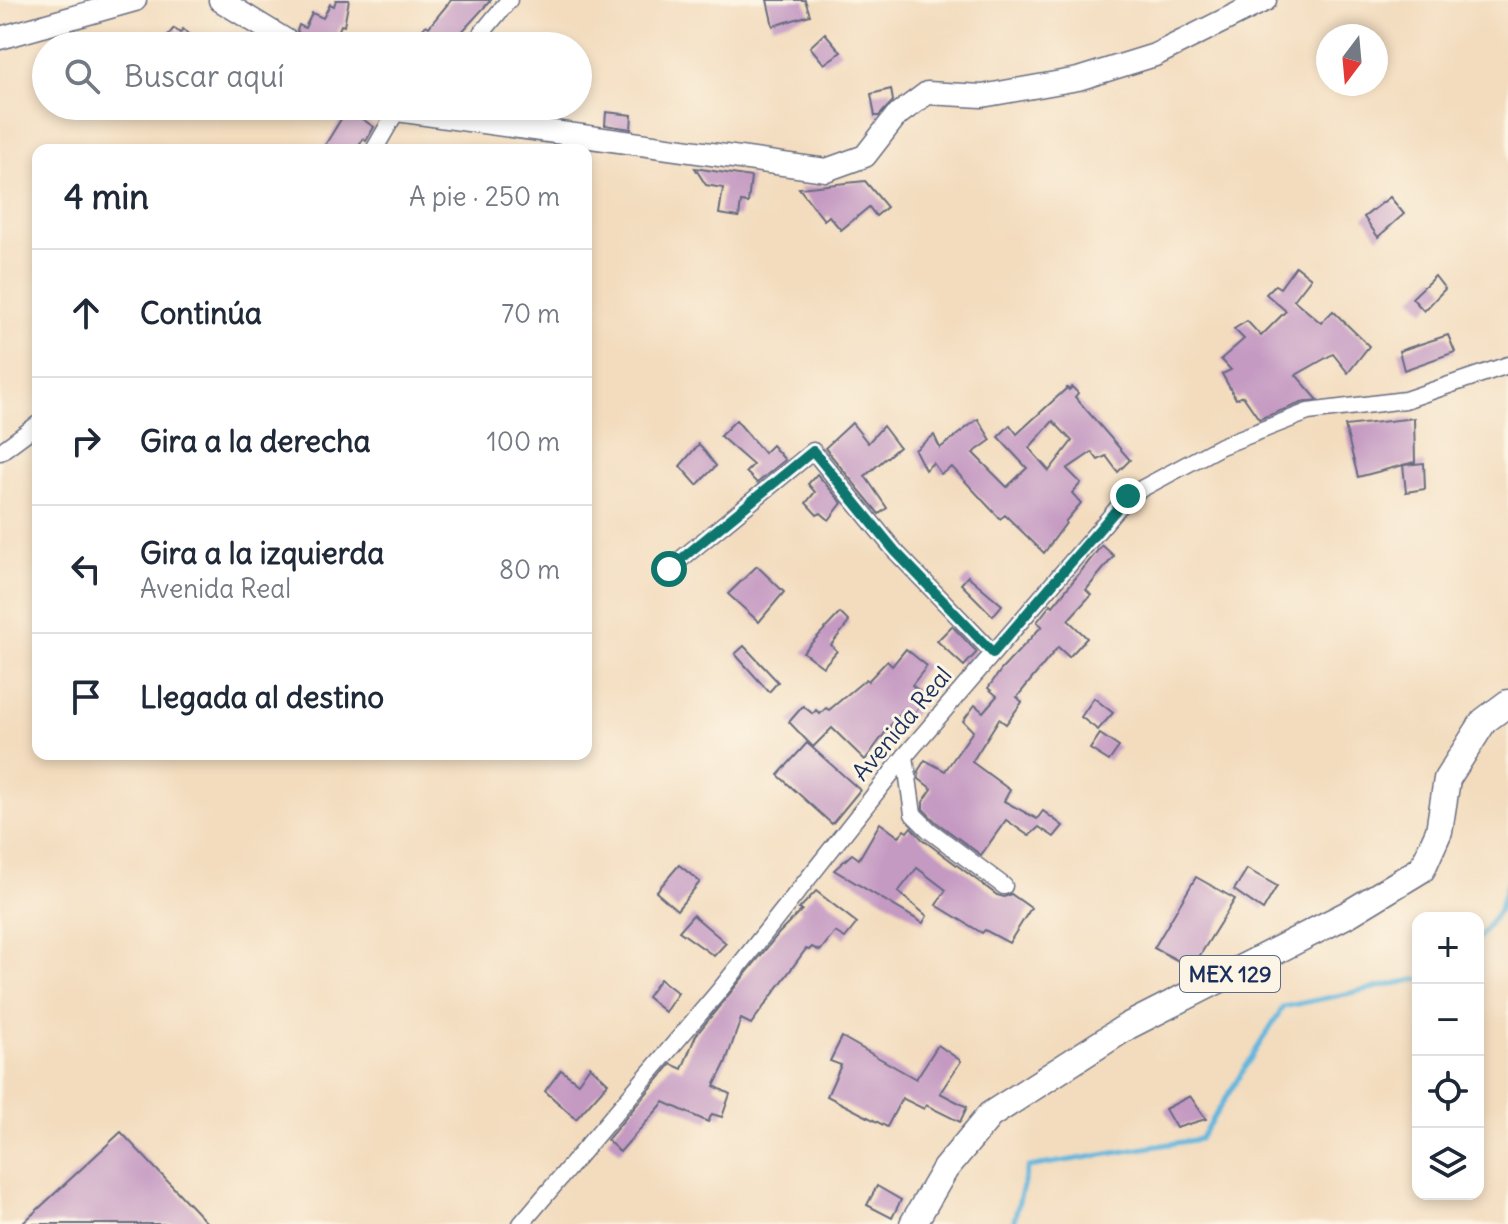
<!DOCTYPE html>
<html lang="es">
<meta charset="utf-8">
<style>
:root{--surface:#fff;--page:#f2f2f3;--text:#1f2937;--muted:#747a83;--line:#e0e1e3}
body{margin:0;font-family:Delius,sans-serif;background:var(--page);color:var(--text)}
.controls{position:absolute;right:24px;bottom:24px;display:grid;overflow:hidden;border-radius:16px;box-shadow:0 4px 12px #0003}
.controls button{width:72px;height:72px;display:grid;place-items:center;padding:0;border:0;border-bottom:2px solid var(--line);background:var(--surface);color:var(--text);font:40px sans-serif}
.compass{position:absolute;left:1316px;top:24px;width:72px;height:72px;border-radius:50%;background:var(--surface);box-shadow:0 4px 12px #0003;rotate:196deg}
.stop{position:absolute;width:24px;height:24px;margin:-18px;border:6px solid #0f766e;border-radius:50%;background:#fff}
.stop.end{background:#0f766e;border-color:#fff;box-shadow:0 2px 8px #0008}
.list{margin:0;padding:0;list-style:none}
h2{display:flex;justify-content:space-between;align-items:center;height:104px;margin:0;padding:0 32px;font-size:34px}
h2 small{font-size:26px;font-weight:400;color:var(--muted)}
.list li{display:grid;grid-template-columns:52px 1fr auto;gap:24px;align-items:center;box-sizing:border-box;height:128px;padding:0 32px;border-top:2px solid var(--line)}
.list b{display:block;font-size:30px;white-space:nowrap}
.list p{margin:0;font-size:26px;white-space:nowrap;color:var(--muted)}
.list em{font-size:26px;font-style:normal;color:var(--muted)}
.icon{flex:none;width:44px;height:44px;fill:none;stroke:currentColor;stroke-width:2;stroke-linecap:round;stroke-linejoin:round}
.map{position:relative;flex:none;width:1508px;height:1224px;overflow:hidden}
.search{position:absolute;background:var(--surface);box-shadow:0 4px 12px #0003;left:32px;top:32px;width:560px;height:88px;display:flex;align-items:center;gap:20px;box-sizing:border-box;padding:0 28px;border-radius:44px;color:var(--muted);font-size:30px}
.panel{position:absolute;background:var(--surface);box-shadow:0 4px 12px #0003;left:32px;top:144px;width:560px;height:616px;border-radius:16px}
.map>svg:first-child{display:block}
.lines{fill:none;stroke-linecap:round;stroke-linejoin:round}
.stream{stroke:#61b5dd;stroke-width:5}
.building{fill:#c499c2;fill-rule:evenodd}
.street-casing{stroke:#676c80;stroke-width:19}
.secondary-casing{stroke:#676c80;stroke-width:25}
.primary-casing{stroke:#676c80;stroke-width:29}
.street{stroke:#fff;stroke-width:16}
.secondary{stroke:#fff;stroke-width:22}
.primary{stroke:#fff;stroke-width:26}
.route{stroke:#0f766e;stroke-width:10}
.labels{text-anchor:middle;stroke-width:6;stroke-linejoin:round;paint-order:stroke}
.shield{fill:#fcf5e5;stroke:#5e6a86;stroke-width:2}
.shield-label{font-size:22px;font-weight:bold;fill:#1b2f5e}
.street-label{font-size:24px;fill:#1b2f5e;stroke:#fcf5e5}
</style>
<div class="map">
<svg width="1508" height="1224" viewBox="0 0 1508 1224">
<rect width="100%" height="100%" fill="#fcf5e5"/>
<filter id="ink" filterUnits="userSpaceOnUse"><feTurbulence type="fractalNoise" baseFrequency=".0125" numOctaves="2"/><feDisplacementMap in="SourceGraphic" scale="16" xChannelSelector="R" yChannelSelector="G"/><feConvolveMatrix kernelMatrix="1 2 1 2 8 2 1 2 1" color-interpolation-filters="sRGB"/></filter>
<filter id="wash" filterUnits="userSpaceOnUse"><feTurbulence type="fractalNoise" baseFrequency=".006" numOctaves="4" result="noise"/><feDisplacementMap in="SourceGraphic" scale="32" xChannelSelector="R" yChannelSelector="G"/><feGaussianBlur stdDeviation="1.8" result="paint"/><feColorMatrix in="noise" values="0 0 0 0 0 0 0 0 0 0 0 0 0 0 0 0 0 1.4 0 .05"/><feComposite in="paint" operator="in"/></filter>
<g filter="url(#wash)">
<rect width="100%" height="100%" fill="#f3dcbe"/>
<g class="lines">
<g class="stream">
<polyline points="1478,940 1499,910 1508,881"/>
<polyline points="1013,1224 1028,1167 1200,1139 1283,1007 1418,979"/>
</g>
</g>
<g id="blocks">
<g class="building">
<polygon points="336,0 349,0 344,26 341,25 333,44 324,40 321,46 309,46 307,39 297,31 299,25 305,28 312,13 323,18 330,4 334,6"/>
<polygon points="451,0 491,0 449,46 409,46 426,25 429,27"/>
<polygon points="767,0 805,0 810,15 773,26"/>
<polygon points="174,28 180,33 183,29 202,46 167,46 169,44 164,40"/>
<polygon points="825,33 841,52 824,64 810,47"/>
<polygon points="891,89 893,101 879,116 875,116 871,94"/>
<polygon points="346,111 354,118 356,115 374,127 366,141 363,139 356,150 322,150"/>
<polygon points="606,112 632,115 631,129 605,125"/>
<polygon points="695,168 751,177 748,203 741,202 739,217 719,214 723,188 706,185"/>
<polygon points="865,181 887,207 876,216 869,207 841,230 829,216 824,220 799,188"/>
<polygon points="1390,197 1404,214 1378,237 1364,217"/>
<polygon points="1296,266 1311,278 1294,300 1321,323 1333,311 1369,346 1348,373 1333,354 1296,375 1318,400 1304,402 1259,419 1243,396 1236,399 1222,374 1231,370 1221,359 1244,339 1234,329 1247,321 1261,336 1286,311 1266,294 1275,285 1280,288"/>
<polygon points="1435,276 1445,289 1424,311 1412,298"/>
<polygon points="1448,335 1455,352 1404,370 1399,351"/>
<path d="M1072 387 1078 393 1075 397 1130 460 1118 472 1106 456 1098 460 1092 452 1067 469 1081 483 1072 493 1081 503 1065 522 1066 523 1044 553 1005 515 1000 519 952 467 941 474 933 463 925 470 915 450 934 435 940 448 978 419 991 440 973 453 1007 487 1027 468 998 437 1010 425 1017 434 1067 388 1069 390ZM1053 421 1072 441 1049 471 1029 448Z"/>
<polygon points="1414,418 1415,462 1358,477 1345,426"/>
<polygon points="736,420 764,453 772,445 785,460 757,483 746,472 753,465 720,436"/>
<polygon points="852,423 868,443 883,426 899,447 865,476 887,508 879,514 825,448"/>
<polygon points="699,444 716,466 697,485 680,466"/>
<polygon points="1424,463 1425,489 1406,492 1403,465"/>
<polygon points="817,474 842,503 829,520 821,513 817,515 806,503 815,492 808,484"/>
<polygon points="1102,545 1114,556 1086,590 1091,595 1068,620 1087,638 1069,657 1058,647 1017,697 1022,702 1006,724 999,719 972,762 1010,790 1004,801 1037,819 1043,811 1063,826 1054,837 1039,827 1029,836 1006,820 981,855 936,822 923,809 923,802 932,789 919,779 918,771 925,760 945,771 973,731 963,721 975,705 983,712 997,696 988,688 1001,670 1042,626 1037,622 1051,604 1053,606"/>
<polygon points="757,566 784,592 759,622 728,594"/>
<polygon points="968,576 1002,605 993,616 961,584"/>
<polygon points="840,613 849,622 831,645 837,651 823,667 803,652"/>
<polygon points="952,626 977,652 964,666 937,641"/>
<polygon points="744,646 778,682 769,692 735,654"/>
<polygon points="906,649 927,666 912,685 926,697 910,720 901,711 865,760 832,728 813,747 789,722 803,706 813,714 816,710 820,714 826,708 829,710 866,679 868,681 887,661 892,666"/>
<polygon points="1094,698 1113,713 1098,730 1081,717"/>
<polygon points="1100,734 1119,747 1109,761 1090,749"/>
<polygon points="807,743 860,790 832,824 778,775"/>
<polygon points="880,823 899,837 904,830 907,832 911,827 922,839 997,895 1004,897 1011,894 1031,908 1009,943 985,930 982,933 936,905 946,890 917,868 898,892 927,916 923,923 834,870 852,854 859,859"/>
<polygon points="679,865 700,882 677,910 656,892"/>
<polygon points="1247,869 1277,886 1263,910 1234,890"/>
<polygon points="1196,877 1235,899 1192,968 1154,948"/>
<polygon points="816,891 857,923 845,938 835,932 820,951 812,947 809,950 806,949 751,1024 741,1019 725,1064 714,1086 730,1094 722,1117 712,1114 708,1122 664,1102 620,1152 607,1140 671,1064 682,1069 696,1035 779,933 802,910 799,909"/>
<polygon points="693,915 726,943 714,956 679,931"/>
<polygon points="660,979 678,993 665,1012 647,997"/>
<polygon points="842,1037 916,1079 938,1045 961,1061 940,1093 967,1107 960,1122 926,1105 924,1109 902,1098 887,1127 827,1096 841,1065 830,1061"/>
<polygon points="590,1066 608,1083 576,1119 545,1091 561,1070 578,1083"/>
<polygon points="1190,1096 1206,1119 1176,1128 1165,1109"/>
<polygon points="121,1132 208,1224 22,1224"/>
<polygon points="877,1186 901,1200 892,1218 867,1205"/>
</g>
</g>
</g>
<g filter="url(#ink)">
<use href="#blocks" fill-opacity="0" stroke="#676c80" stroke-width="2"/>
<g class="lines">
<g class="street-casing">
<g id="street">
<polyline points="471,46 509,0"/>
<polyline points="374,150 397,110"/>
<polyline points="0,452 38,424"/>
<polyline points="669,569 813,451 895,551 993,653"/>
<polyline points="905,756 913,814 929,830 1004,886"/>
<polyline points="521,1224 719,991 905,756 1128,496 1221,446 1308,412 1405,400 1508,365"/>
</g>
</g>
<g class="secondary-casing">
<g id="secondary">
<polyline points="220,0 295,46"/>
<polyline points="0,38 135,0"/>
<polyline points="390,106 397,110 826,170 865,156 896,116 927,93 982,96 1078,79 1155,55 1265,0"/>
</g>
</g>
<g class="primary-casing">
<polyline id="primary" points="913,1224 945,1169 990,1115 1128,1026 1348,914 1422,869 1439,831 1447,779 1484,721 1508,703"/>
</g>
<use href="#street" class="street"/>
<use href="#secondary" class="secondary"/>
<use href="#primary" class="primary"/>
</g>
</g>
<g class="lines" filter="url(#ink)">
<polyline class="route" points="669,569 813,451 895,551 993,653 1128,496"/>
</g>
<g class="labels">
<rect class="shield" x="1180" y="956" width="100" height="36" rx="6"/>
<g class="shield-label">
<text x="1230" y="982">MEX 129</text>
</g>
<g class="street-label">
<text transform="translate(902 724) rotate(-50)" y="8">Avenida Real</text>
</g>
</g>
</svg>
<div class="controls">
<button>+</button>
<button>−</button>
<button><svg class="icon" aria-label="locate" viewBox="0 0 24 24"><circle cx="12" cy="12" r="6"/><path d="M12 2v4M12 18v4M2 12h4M18 12h4"/></svg></button>
<button><svg class="icon" aria-label="layers" viewBox="0 0 24 24"><path d="M12 4l9 5-9 5-9-5zM3 14l9 5 9-5"/></svg></button>
</div>
<svg class="compass" viewBox="-18 -18 36 36"><path d="M0-13l5 13h-10z" fill="#e53935"/><path d="M0 13l5-13h-10z" fill="#747a83"/></svg>
<div class="stop" style="left:669px;top:569px"></div>
<div class="stop end" style="left:1128px;top:496px"></div>
<div class="search"><svg class="icon" aria-label="search" viewBox="0 0 24 24"><circle cx="10" cy="10" r="6"/><path d="M15 15l6 6"/></svg>Buscar aquí</div>
<section class="panel">
<h2>4 min<small>A pie · 250 m</small></h2>
<ul class="list">
<li><svg class="icon" aria-label="ahead" viewBox="0 0 24 24"><path d="M12 20V5M6 11l6-6 6 6"/></svg><div><b>Continúa</b></div><em>70 m</em></li>
<li><svg class="icon" aria-label="right" viewBox="0 0 24 24"><path d="M7 20v-9h11M14 6l5 5-5 5"/></svg><div><b>Gira a la derecha</b></div><em>100 m</em></li>
<li><svg class="icon" aria-label="left" viewBox="0 0 24 24"><path d="M17 20v-9H6M10 6l-5 5 5 5"/></svg><div><b>Gira a la izquierda</b><p>Avenida Real</p></div><em>80 m</em></li>
<li><svg class="icon" aria-label="arrive" viewBox="0 0 24 24"><path d="M6 21V4h12l-3 4 3 4H6"/></svg><div><b>Llegada al destino</b></div></li>
</ul>
</section>
</div>
